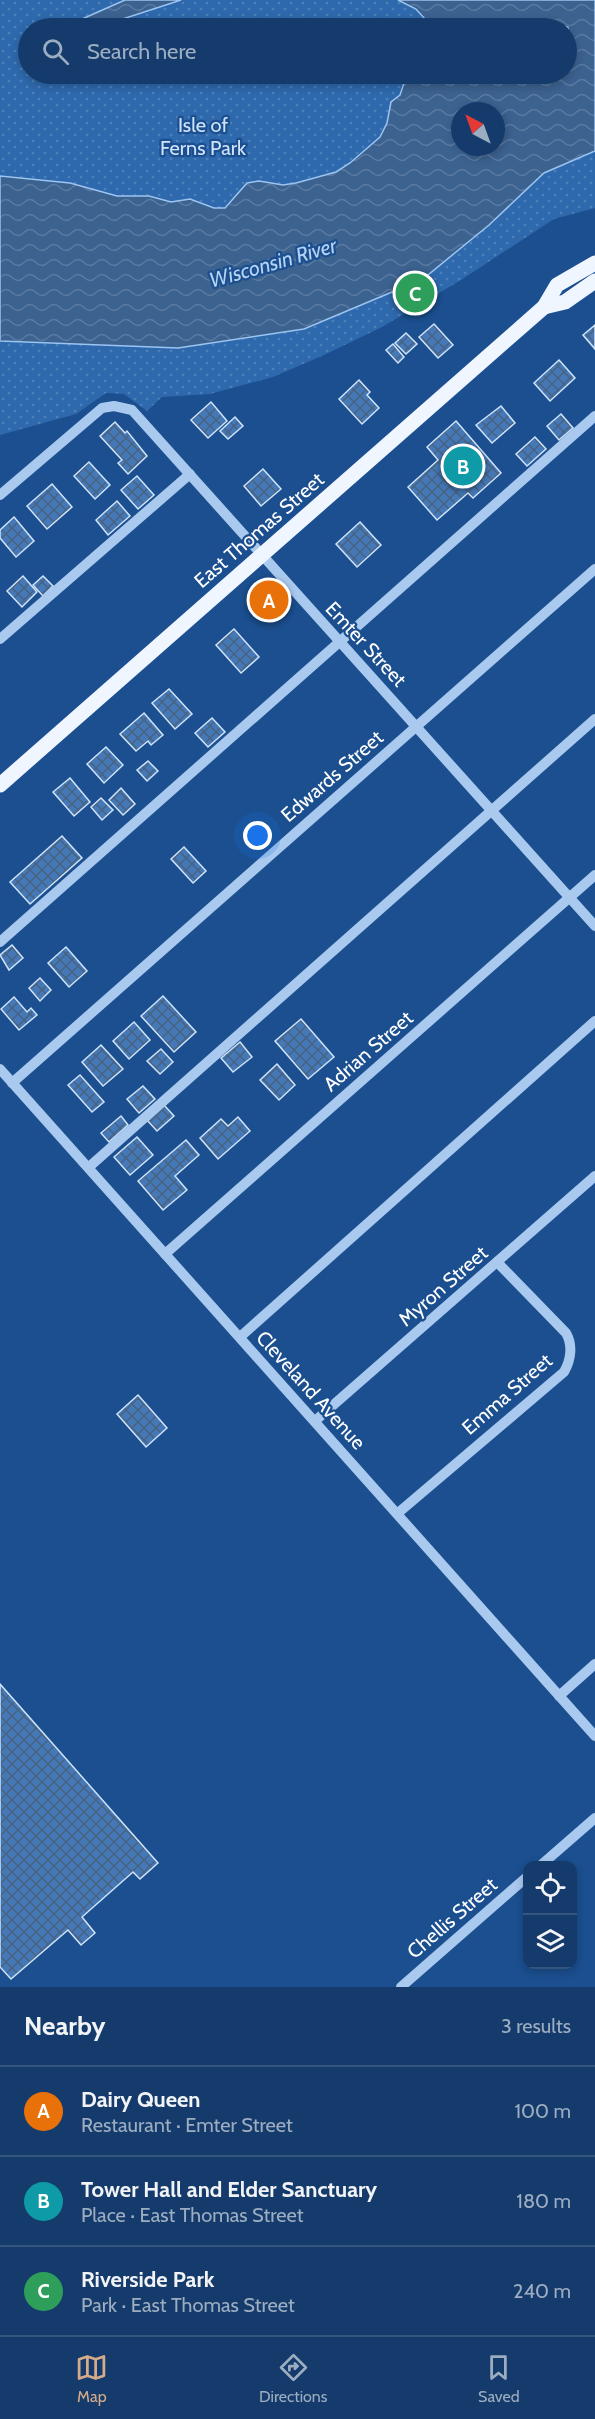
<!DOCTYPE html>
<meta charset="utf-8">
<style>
:root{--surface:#143b6b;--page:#214673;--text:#f1f3f6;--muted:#9dadc1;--line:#33557e;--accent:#d6ab8b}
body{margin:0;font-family:Cabin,sans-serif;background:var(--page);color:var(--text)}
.controls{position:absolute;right:18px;bottom:18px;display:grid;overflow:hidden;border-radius:12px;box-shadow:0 3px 9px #0003}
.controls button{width:54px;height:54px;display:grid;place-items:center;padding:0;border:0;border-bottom:2px solid var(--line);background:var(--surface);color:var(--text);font:30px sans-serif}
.compass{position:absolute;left:451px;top:102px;width:54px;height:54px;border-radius:50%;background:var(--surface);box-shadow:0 3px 9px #0003;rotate:319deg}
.you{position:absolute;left:258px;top:836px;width:21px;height:21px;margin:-15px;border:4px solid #fff;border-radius:50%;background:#1a73e8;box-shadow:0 0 0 9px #1a73e833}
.badge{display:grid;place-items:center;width:39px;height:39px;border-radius:50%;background:var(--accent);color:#fff;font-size:20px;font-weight:700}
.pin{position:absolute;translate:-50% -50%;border:3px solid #fff;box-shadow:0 2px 6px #0006}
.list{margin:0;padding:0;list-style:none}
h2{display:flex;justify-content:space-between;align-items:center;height:78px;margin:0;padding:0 24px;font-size:26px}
h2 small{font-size:20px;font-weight:400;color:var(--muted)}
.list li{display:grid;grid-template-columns:39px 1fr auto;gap:18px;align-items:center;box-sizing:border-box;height:90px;padding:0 24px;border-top:2px solid var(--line)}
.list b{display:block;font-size:22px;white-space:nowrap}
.list p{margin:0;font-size:20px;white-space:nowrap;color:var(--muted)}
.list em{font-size:20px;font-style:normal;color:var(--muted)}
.icon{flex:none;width:33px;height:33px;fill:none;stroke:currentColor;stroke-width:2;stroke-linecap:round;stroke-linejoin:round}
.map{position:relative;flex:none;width:595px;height:1987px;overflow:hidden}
.search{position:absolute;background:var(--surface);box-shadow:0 3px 9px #0003;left:18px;right:18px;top:18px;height:66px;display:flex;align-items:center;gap:15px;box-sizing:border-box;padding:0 21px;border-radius:33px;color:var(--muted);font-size:22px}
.sheet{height:348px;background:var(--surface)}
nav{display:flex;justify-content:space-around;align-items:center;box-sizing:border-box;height:84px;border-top:2px solid var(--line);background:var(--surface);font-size:16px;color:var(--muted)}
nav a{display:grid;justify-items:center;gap:3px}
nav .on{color:var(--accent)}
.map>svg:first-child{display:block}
.park{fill:url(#park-dots)}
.water{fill:url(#water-waves);stroke:#9cc4f0;stroke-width:1.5;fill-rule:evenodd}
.building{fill:url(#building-cross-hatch);stroke:#cfe3fa;stroke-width:1.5}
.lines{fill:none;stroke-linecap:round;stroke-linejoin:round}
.minor{stroke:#a9c9ee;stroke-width:10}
.major{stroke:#f0f6ff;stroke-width:15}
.labels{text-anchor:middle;stroke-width:4.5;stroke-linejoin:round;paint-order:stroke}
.park-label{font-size:20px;fill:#cfe3fa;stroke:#1b4f8f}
.street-label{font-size:20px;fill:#fff;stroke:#1b4f8f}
.water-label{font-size:21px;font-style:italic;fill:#b5d3f5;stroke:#1b4f8f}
</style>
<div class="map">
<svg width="595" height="1987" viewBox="0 0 595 1987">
<defs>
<pattern id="park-dots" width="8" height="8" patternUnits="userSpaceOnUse" patternTransform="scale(1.5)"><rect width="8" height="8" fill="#2e69ad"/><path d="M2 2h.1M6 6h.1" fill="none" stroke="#4d80b9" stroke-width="1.8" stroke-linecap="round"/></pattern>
<pattern id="water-waves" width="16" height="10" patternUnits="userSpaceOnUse" patternTransform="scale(1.5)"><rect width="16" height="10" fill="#3c6290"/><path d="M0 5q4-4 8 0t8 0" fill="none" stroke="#597aa1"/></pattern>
<pattern id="building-cross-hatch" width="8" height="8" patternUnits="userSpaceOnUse" patternTransform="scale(1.5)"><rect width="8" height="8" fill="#4478b7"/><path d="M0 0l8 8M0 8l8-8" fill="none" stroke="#486282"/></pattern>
</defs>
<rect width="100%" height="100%" fill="#1b4f8f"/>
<g class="park">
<polygon points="0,0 125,0 73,23 67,28 28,28 28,74 407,74 400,95 391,103 387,123 380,137 350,163 336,172 296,183 283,185 259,181 247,183 225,208 214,208 186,199 171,202 139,196 117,196 70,183 0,176"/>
<polygon points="181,0 398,0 416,9 433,28 95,28"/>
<polygon points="595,151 595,208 554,219 461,280 382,327 324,355 273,377 210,394 162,397 147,411 124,394 106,393 76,414 0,435 0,341 178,348 304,329 423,278 489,225 544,173"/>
</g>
<g class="water">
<polygon points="125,0 181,0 95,28 67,28 73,23"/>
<path d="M398 0H595V151L544 173 489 225 423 279 304 329 178 348 0 341V176L70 183 117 196H149L171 202 190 199 214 208H225L247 183 259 181 283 185 296 183 336 172 350 163 380 137 387 123 391 102 400 95 407 74H566L568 27 537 21 511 28H433L416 9ZM460 111H496V147H460Z"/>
</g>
<g class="building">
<polygon points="434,324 453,345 438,358 419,337"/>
<polygon points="595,325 595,349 583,335"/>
<polygon points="406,333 417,344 406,354 395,343"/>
<polygon points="393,344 404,357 398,363 386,350"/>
<polygon points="559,360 575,378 550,401 534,383"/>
<polygon points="359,380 370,392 367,395 379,408 362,424 339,399"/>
<polygon points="211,402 227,421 208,438 191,420"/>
<polygon points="501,406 515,423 492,443 476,425"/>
<polygon points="561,414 573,428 559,440 547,426"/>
<polygon points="235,417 243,426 228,439 220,431"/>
<polygon points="456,421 501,473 473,498 468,493 437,520 408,487 438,460 427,447"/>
<polygon points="115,422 125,433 127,431 147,456 128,474 118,463 122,460 100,436"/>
<polygon points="535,437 546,449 527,466 516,454"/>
<polygon points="89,462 110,485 95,499 74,476"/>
<polygon points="263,469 281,489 261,506 244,486"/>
<polygon points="137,476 154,495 138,509 121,490"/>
<polygon points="52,484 72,507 47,529 27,506"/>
<polygon points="117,501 130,516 108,535 96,520"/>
<polygon points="14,517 34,541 16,557 0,538 0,530"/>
<polygon points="360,522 381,545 357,567 336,544"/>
<polygon points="23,576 37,592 22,607 7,591"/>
<polygon points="43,576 53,586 43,596 33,585"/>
<polygon points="267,585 284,604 272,614 255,595"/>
<polygon points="234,629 259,657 241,673 216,645"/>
<polygon points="169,689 192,714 175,729 152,703"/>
<polygon points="144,713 163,735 151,745 148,741 136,751 120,734"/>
<polygon points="212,718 225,732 208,747 195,733"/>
<polygon points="106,747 123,765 104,783 87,764"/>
<polygon points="148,761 158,771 147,781 137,770"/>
<polygon points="70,778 90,802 74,816 53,792"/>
<polygon points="121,788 135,804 123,815 109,800"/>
<polygon points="101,798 113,810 102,820 91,807"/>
<polygon points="62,836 82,858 30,904 10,882"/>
<polygon points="184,847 206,871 193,883 171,859"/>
<polygon points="12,945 23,958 9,970 0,955"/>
<polygon points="66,947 87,971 69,987 48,963"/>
<polygon points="40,978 51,990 40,1001 29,988"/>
<polygon points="163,996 196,1032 174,1052 141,1016"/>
<polygon points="14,997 27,1012 31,1008 37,1015 19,1030 1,1009"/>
<polygon points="301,1019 334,1057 308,1079 275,1041"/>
<polygon points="134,1022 150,1040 129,1059 113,1041"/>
<polygon points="240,1042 252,1057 233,1072 221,1058"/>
<polygon points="101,1045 123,1069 103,1086 82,1062"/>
<polygon points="161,1049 173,1062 160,1074 147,1061"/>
<polygon points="277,1064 295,1085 279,1100 260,1080"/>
<polygon points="80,1075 104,1102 92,1112 68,1085"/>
<polygon points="143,1086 155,1099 139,1113 127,1099"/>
<polygon points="164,1105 174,1116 157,1131 147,1120"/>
<polygon points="121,1116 128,1125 109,1142 101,1133"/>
<polygon points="238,1117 250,1131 218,1159 200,1138 221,1119 228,1126"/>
<polygon points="137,1137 153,1155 130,1175 114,1157"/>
<polygon points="186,1140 199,1155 175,1176 187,1190 163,1210 138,1181"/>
<polygon points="138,1395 167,1428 146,1447 117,1414"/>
<polygon points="0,1684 158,1863 140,1879 133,1872 82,1917 95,1933 81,1945 68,1930 11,1979 0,1967"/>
</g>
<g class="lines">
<g class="minor">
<polyline points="0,495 102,408 114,406 132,410 595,926"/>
<polyline points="0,639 190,474"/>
<polyline points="0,942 595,416"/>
<polyline points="0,1069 595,1736"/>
<polyline points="12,1083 595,569"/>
<polyline points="89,1167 595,719"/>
<polyline points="165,1254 595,875"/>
<polyline points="240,1337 595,1021"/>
<polyline points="315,1421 595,1176"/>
<path d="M398 1513 564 1372C571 1360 573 1345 566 1333L497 1262"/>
<polyline points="559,1696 595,1664"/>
<polyline points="540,1866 595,1818"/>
<polyline points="401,1987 528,1876"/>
</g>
<g class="major">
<polyline points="544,307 565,302 595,281"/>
<polyline points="0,785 544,307 557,285 595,263"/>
</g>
</g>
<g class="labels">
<g class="park-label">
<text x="203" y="132">Isle of<tspan x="203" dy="23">Ferns Park</tspan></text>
</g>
<g class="street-label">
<text transform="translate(259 530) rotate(-41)" y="7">East Thomas Street</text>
<text transform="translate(366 644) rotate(47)" y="7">Emter Street</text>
<text transform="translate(332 776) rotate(-41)" y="7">Edwards Street</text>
<text transform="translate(368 1051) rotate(-41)" y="7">Adrian Street</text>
<text transform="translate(443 1286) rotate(-41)" y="7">Myron Street</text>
<text transform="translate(311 1390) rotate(48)" y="7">Cleveland Avenue</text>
<text transform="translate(507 1394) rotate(-41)" y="7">Emma Street</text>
<text transform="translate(452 1918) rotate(-41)" y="7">Chellis Street</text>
</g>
<g class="water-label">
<text transform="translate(273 263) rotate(-16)" y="7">Wisconsin River</text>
</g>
</g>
</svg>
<div class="controls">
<button><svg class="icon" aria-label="locate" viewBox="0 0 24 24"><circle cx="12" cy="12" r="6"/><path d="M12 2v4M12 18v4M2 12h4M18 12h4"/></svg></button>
<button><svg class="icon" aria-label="layers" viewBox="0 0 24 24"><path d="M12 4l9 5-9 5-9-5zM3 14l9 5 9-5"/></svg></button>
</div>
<svg class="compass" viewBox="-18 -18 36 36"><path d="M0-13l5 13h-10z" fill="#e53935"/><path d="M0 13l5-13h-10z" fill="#9dadc1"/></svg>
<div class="you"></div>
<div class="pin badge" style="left:269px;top:600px;background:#e8710a">A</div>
<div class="pin badge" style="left:463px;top:466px;background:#0f9aa8">B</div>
<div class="pin badge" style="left:415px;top:293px;background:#2e9e5b">C</div>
<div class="search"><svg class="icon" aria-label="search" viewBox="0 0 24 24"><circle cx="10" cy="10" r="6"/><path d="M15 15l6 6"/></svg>Search here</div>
</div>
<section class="sheet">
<h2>Nearby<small>3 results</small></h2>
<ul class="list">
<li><span class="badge" style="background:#e8710a">A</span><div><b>Dairy Queen</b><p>Restaurant · Emter Street</p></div><em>100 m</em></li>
<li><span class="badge" style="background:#0f9aa8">B</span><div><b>Tower Hall and Elder Sanctuary</b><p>Place · East Thomas Street</p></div><em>180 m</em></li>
<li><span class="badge" style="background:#2e9e5b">C</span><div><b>Riverside Park</b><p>Park · East Thomas Street</p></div><em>240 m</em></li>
</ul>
</section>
<nav>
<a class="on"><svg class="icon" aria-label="map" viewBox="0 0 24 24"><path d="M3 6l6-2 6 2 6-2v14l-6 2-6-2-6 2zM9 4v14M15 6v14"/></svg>Map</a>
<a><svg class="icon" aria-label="directions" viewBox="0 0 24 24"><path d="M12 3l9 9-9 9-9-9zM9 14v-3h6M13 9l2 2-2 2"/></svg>Directions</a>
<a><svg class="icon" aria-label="saved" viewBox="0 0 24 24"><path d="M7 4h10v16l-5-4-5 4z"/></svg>Saved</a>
</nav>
